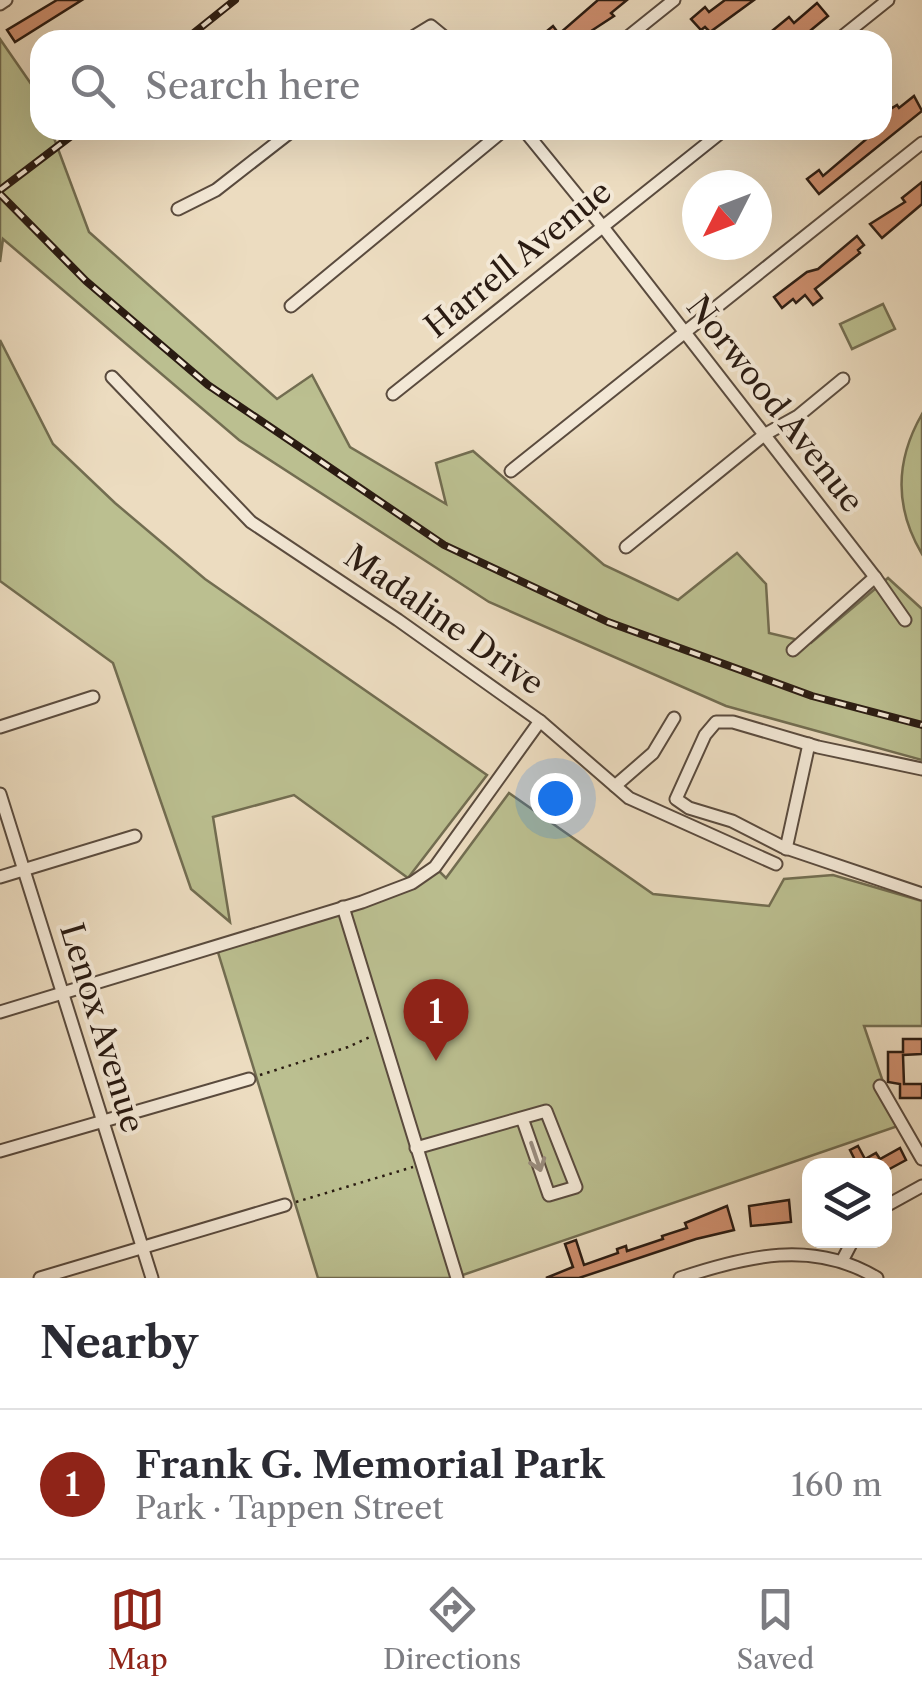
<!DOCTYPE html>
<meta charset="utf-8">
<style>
:root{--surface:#fff;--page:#f2f2f3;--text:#2b2b33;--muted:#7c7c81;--line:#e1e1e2;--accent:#8f2418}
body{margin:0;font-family:"Libre Caslon Text",serif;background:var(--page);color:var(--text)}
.controls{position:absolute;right:30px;bottom:30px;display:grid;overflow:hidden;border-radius:20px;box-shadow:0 10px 40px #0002}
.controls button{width:90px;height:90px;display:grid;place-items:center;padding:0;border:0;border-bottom:2px solid var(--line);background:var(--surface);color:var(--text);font:50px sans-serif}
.compass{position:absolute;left:682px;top:170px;width:90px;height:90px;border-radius:50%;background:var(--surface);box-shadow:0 10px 40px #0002;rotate:228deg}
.you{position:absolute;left:555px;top:798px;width:35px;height:35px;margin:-25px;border:8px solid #fff;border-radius:50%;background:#1a73e8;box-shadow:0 0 0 15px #1a73e833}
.badge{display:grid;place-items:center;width:65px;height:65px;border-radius:50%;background:var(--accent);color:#fff;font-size:32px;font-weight:700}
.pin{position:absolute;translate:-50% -82px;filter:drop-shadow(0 2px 5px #0008)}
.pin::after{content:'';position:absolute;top:52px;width:35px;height:30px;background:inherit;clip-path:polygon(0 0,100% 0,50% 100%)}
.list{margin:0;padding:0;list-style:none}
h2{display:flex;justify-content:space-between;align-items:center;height:130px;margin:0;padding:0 40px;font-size:42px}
h2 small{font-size:32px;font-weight:400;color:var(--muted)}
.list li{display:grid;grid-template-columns:65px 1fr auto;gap:30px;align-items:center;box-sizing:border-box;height:150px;padding:0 40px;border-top:2px solid var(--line)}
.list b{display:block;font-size:38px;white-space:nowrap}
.list p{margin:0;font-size:32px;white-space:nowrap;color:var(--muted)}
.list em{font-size:32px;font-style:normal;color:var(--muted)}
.icon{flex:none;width:55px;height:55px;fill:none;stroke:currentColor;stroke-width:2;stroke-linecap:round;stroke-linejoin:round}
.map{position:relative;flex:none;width:922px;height:1278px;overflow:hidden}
.search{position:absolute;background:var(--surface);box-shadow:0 10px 40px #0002;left:30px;right:30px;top:30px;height:110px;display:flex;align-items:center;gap:25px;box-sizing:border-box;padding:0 35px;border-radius:30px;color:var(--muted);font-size:38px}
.sheet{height:280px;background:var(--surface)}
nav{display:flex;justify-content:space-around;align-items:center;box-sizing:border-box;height:140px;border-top:2px solid var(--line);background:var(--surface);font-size:28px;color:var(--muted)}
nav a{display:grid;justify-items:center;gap:5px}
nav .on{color:var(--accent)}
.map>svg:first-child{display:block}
.green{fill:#bbbf90;stroke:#726d51;stroke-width:2.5}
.building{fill:#ce8f6f;stroke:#2a1b12;stroke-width:2.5}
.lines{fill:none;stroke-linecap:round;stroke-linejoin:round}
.minor-casing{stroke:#5a4b3e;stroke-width:15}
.path{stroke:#2a1b12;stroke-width:2.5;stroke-dasharray:2.5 5;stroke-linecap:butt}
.minor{stroke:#f3e8d6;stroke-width:11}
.rail-casing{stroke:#2a1b12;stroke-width:8}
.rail{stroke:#f3e8d6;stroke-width:4;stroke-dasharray:11;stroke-linecap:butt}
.oneway{stroke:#998c7e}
.labels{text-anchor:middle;stroke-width:8;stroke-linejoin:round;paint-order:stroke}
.street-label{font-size:32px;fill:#2a1b12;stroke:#f3e8d6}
</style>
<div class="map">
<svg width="922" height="1278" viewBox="0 0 922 1278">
<rect width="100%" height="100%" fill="#ecdcc0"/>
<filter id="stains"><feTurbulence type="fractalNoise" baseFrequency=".002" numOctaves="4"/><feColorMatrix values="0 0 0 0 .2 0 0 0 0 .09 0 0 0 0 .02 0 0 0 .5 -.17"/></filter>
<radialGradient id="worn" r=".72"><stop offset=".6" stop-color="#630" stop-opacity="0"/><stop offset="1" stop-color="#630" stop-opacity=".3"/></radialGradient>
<g class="green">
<polygon points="0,39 38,94 40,130 51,130 89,232 277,399 312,375 350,447 446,504 436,463 473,451 604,565 678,600 737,553 766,584 769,633 811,643 888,578 922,609 922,760 726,706 489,602 239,440 3,239 0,262"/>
<polygon points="883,304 895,329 852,349 840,324"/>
<polygon points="0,340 53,444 115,503 205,579 487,775 408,878 294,795 213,817 230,922 191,889 113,663 0,581"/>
<path d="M922 414V554C894 507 895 461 922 414Z"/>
<polygon points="509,793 653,894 769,906 784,879 833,875 922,901 922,1026 864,1026 898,1126 454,1278 318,1278 217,949 373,898 435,867 446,878"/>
</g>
<g class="building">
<polygon points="57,0 82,0 15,42 7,30"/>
<polygon points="598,0 627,0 611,13 614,16 588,33 590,36 586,40 536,40 553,26 559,34"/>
<polygon points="725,0 754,0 710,32 705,27 701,30 691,19 705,7 709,12"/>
<polygon points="817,3 828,16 799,40 761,40 789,17 794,23"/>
<polygon points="882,95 892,108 897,105 899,108 914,96 922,111 819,194 807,179 819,170 823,176 877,130 882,130"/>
<polygon points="922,182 922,204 882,238 870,224 905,202 902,198"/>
<polygon points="857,236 864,245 858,250 860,253 815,289 822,298 813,305 805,295 796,303 793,299 782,308 774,297 807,272 818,269"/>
<polygon points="903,1039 922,1039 922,1054 903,1055 904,1084 922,1084 922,1098 900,1098 900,1084 888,1082 888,1052 903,1052"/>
<polygon points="858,1146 865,1159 876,1153 880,1159 900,1148 906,1160 884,1172 884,1166 854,1166 857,1164 850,1150"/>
<polygon points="789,1200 791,1222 751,1226 749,1206"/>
<polygon points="727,1206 734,1230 696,1239 579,1278 546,1278 573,1267 565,1244 576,1240 584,1265 618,1253 617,1249 626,1246 627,1251 663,1239 662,1236 687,1228 685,1223"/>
</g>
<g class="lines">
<g class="minor-casing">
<g id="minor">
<polyline points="0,4 6,0"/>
<polyline points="408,40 431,26 448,40"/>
<polyline points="624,40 674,0"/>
<polyline points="838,40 888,0"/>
<polyline points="524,130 603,227 875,577 905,620"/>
<polyline points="178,209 216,190 293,130"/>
<polyline points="291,306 504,130"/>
<polyline points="112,377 251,522 398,620 540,721 629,798 776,864"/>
<polyline points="393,394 724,130"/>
<polyline points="511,471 922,143"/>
<polyline points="626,547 764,435 798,416 843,379"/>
<polyline points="793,650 875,577"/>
<polyline points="0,727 93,697"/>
<polyline points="922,769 818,747 733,722 716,722 705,735 676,799 689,808 732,821 783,847 922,894"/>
<polyline points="615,786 653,753 674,718"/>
<polyline points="0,794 152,1278"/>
<polyline points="786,849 809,744"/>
<polyline points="0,877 135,836"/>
<polyline points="343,907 457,1278"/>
<polyline points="0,1012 362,902 412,883 435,867 540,721"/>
<polyline points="880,1086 922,1159"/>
<polyline points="416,1148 546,1111 576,1187 549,1195 522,1118"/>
<polyline points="0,1151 249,1079"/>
<polyline points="884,1207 922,1186"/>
<polyline points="842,1261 853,1240"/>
<polyline points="40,1278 285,1205"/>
<path d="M680 1278C746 1256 813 1239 877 1278"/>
</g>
</g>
<g class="path">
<polyline points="260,1075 348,1047 370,1037"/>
<polyline points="296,1202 413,1167"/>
</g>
<use href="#minor" class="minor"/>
<g class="rail-casing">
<g id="rail">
<polyline points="185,40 235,0"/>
<polyline points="0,190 79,130"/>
<polyline points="0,194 86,281 208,385 444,545 608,622 812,696 922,725"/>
</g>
</g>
<use href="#rail" class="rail"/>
</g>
<defs><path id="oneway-shaft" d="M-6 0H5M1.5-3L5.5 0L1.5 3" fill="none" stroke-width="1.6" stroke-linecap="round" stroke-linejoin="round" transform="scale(2.5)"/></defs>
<use class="oneway" href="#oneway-shaft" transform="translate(536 1157) rotate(71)"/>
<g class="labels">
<g class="street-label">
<text transform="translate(518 259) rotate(-39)" y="11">Harrell Avenue</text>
<text transform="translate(775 404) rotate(52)" y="11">Norwood Avenue</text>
<text transform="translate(444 620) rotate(35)" y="11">Madaline Drive</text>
<text transform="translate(102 1028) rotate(73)" y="11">Lenox Avenue</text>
</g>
</g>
<rect width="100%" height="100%" filter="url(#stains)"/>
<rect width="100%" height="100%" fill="url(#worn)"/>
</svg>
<div class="controls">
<button><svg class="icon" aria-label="layers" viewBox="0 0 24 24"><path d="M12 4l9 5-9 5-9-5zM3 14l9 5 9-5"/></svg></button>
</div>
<svg class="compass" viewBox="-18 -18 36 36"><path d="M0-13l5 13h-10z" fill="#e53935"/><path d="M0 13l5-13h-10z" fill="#7c7c81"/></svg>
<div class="you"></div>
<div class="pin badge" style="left:436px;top:1061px">1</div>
<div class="search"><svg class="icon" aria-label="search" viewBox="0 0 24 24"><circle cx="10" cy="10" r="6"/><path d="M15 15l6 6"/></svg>Search here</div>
</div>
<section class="sheet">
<h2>Nearby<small></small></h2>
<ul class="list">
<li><span class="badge">1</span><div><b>Frank G. Memorial Park</b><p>Park · Tappen Street</p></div><em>160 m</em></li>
</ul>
</section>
<nav>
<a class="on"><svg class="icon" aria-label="map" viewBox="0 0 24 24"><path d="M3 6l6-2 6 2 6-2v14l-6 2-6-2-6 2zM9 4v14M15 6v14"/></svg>Map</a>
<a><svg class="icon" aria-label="directions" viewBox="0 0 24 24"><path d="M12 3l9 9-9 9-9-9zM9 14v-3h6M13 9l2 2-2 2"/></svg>Directions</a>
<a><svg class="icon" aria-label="saved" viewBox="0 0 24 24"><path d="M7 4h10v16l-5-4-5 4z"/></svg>Saved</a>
</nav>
